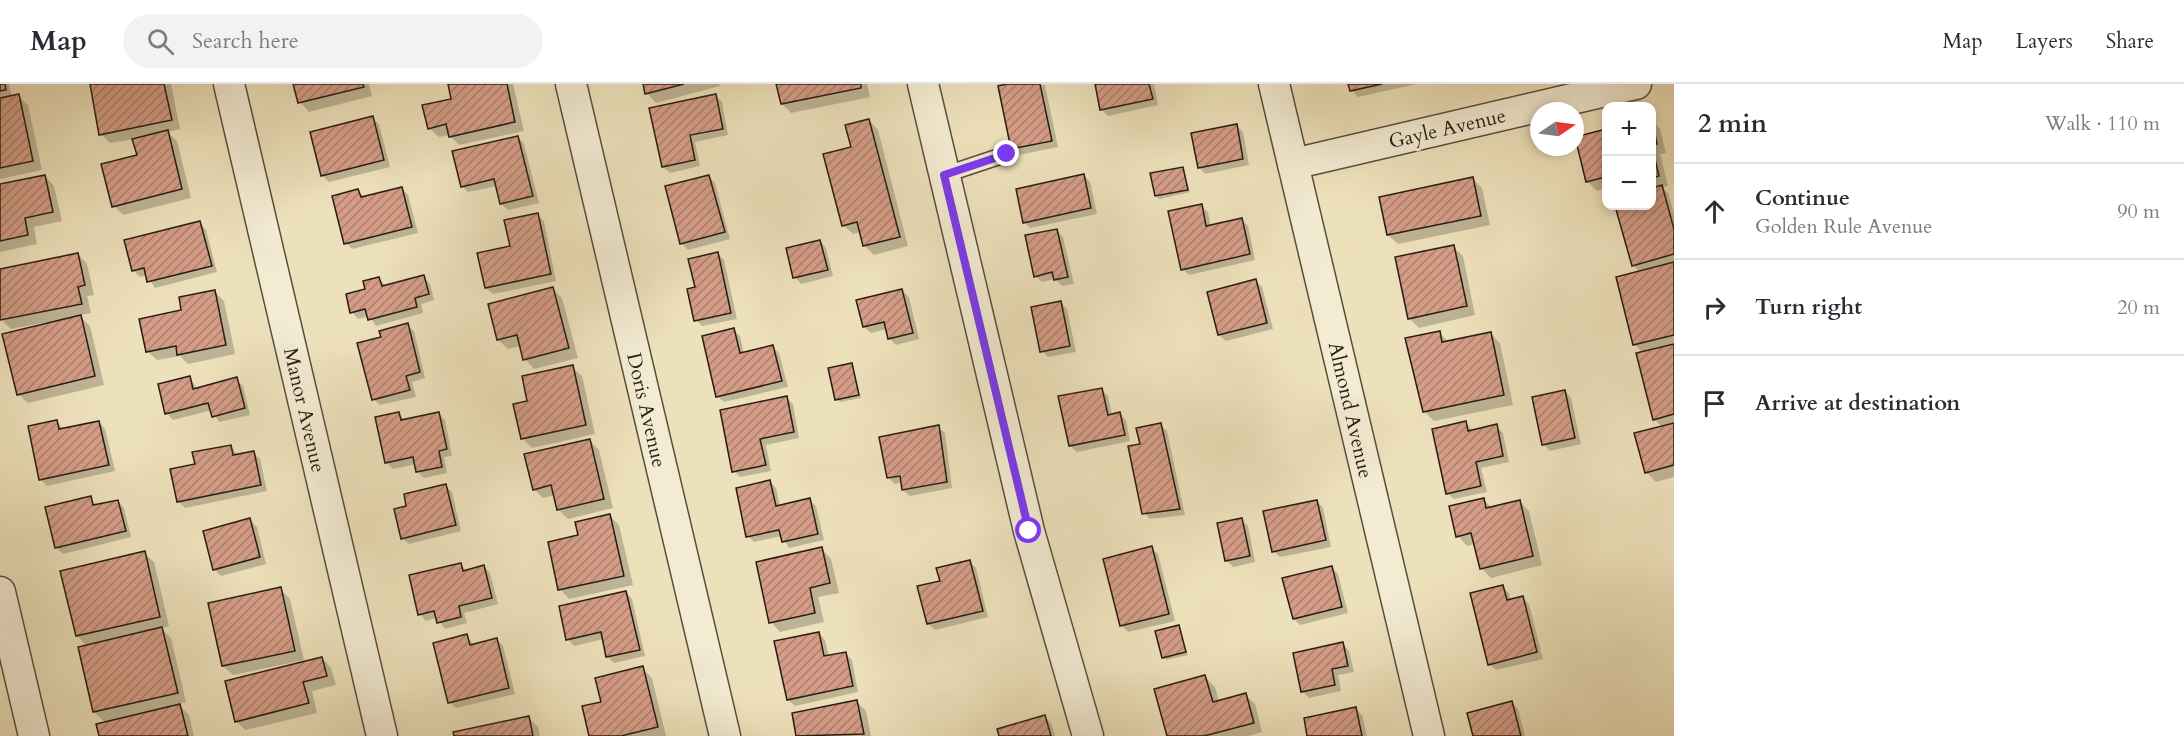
<!DOCTYPE html>
<meta charset="utf-8">
<style>
:root{--surface:#fff;--page:#f2f2f3;--text:#2b2b33;--muted:#7c7c81;--line:#e1e1e2}
body{margin:0;font-family:Cardo,serif;background:var(--page);color:var(--text)}
.controls{position:absolute;right:18px;top:18px;display:grid;overflow:hidden;border-radius:12px;box-shadow:0 3px 9px #0003}
.controls button{width:54px;height:54px;display:grid;place-items:center;padding:0;border:0;border-bottom:2px solid var(--line);background:var(--surface);color:var(--text);font:30px sans-serif}
.compass{position:absolute;left:1530px;top:18px;width:54px;height:54px;border-radius:50%;background:var(--surface);box-shadow:0 3px 9px #0003;rotate:77deg}
.stop{position:absolute;width:18px;height:18px;margin:-14px;border:4px solid #7c3aed;border-radius:50%;background:#fff}
.stop.end{background:#7c3aed;border-color:#fff;box-shadow:0 2px 6px #0008}
.list{margin:0;padding:0;list-style:none}
h2{display:flex;justify-content:space-between;align-items:center;height:78px;margin:0;padding:0 24px;font-size:26px}
h2 small{font-size:20px;font-weight:400;color:var(--muted)}
.list li{display:grid;grid-template-columns:39px 1fr auto;gap:18px;align-items:center;box-sizing:border-box;height:96px;padding:0 24px;border-top:2px solid var(--line)}
.list b{display:block;font-size:22px;white-space:nowrap}
.list p{margin:0;font-size:20px;white-space:nowrap;color:var(--muted)}
.list em{font-size:20px;font-style:normal;color:var(--muted)}
.icon{flex:none;width:33px;height:33px;fill:none;stroke:currentColor;stroke-width:2;stroke-linecap:round;stroke-linejoin:round}
.map{position:relative;flex:none;width:1674px;height:652px;overflow:hidden}
header{display:flex;align-items:center;gap:36px;box-sizing:border-box;height:84px;padding:0 30px;background:var(--surface);border-bottom:2px solid var(--line)}
header strong{font-size:28px}
nav{display:flex;gap:33px;margin-inline-start:auto;font-size:21px}
.search{width:420px;height:54px;background:var(--page);display:flex;align-items:center;gap:15px;box-sizing:border-box;padding:0 21px;border-radius:33px;color:var(--muted);font-size:22px}
main{display:flex}
aside{flex:1;background:var(--surface)}
.map>svg:first-child{display:block}
.shadow{fill:#0003}
.building{fill:url(#building-hatch);stroke:#271d15;stroke-width:1.5}
.lines{fill:none;stroke-linecap:round;stroke-linejoin:round}
.service-casing{stroke:#584e3e;stroke-width:18}
.minor-casing{stroke:#584e3e;stroke-width:33}
.service{stroke:#f3ecd3;stroke-width:15}
.minor{stroke:#f3ecd3;stroke-width:30}
.route{stroke:#7c3aed;stroke-width:8}
.labels{text-anchor:middle;stroke-width:6;stroke-linejoin:round;paint-order:stroke}
.street-label{font-size:20px;fill:#271d15;stroke:#f3ecd3}
</style>
<header>
<strong>Map</strong>
<div class="search"><svg class="icon" aria-label="search" viewBox="0 0 24 24"><circle cx="10" cy="10" r="6"/><path d="M15 15l6 6"/></svg>Search here</div>
<nav><a>Map</a><a>Layers</a><a>Share</a></nav>
</header>
<main>
<div class="map">
<svg width="1674" height="652" viewBox="0 0 1674 652">
<defs>
<pattern id="building-hatch" width="6" height="6" patternUnits="userSpaceOnUse" patternTransform="scale(1.5)"><rect width="6" height="6" fill="#d59d87"/><path d="M-1 1l2-2M0 6l6-6M5 7l2-2" fill="none" stroke="#ad7f6d"/></pattern>
</defs>
<rect width="100%" height="100%" fill="#ede1bb"/>
<filter id="stains"><feTurbulence type="fractalNoise" baseFrequency=".00333" numOctaves="4"/><feColorMatrix values="0 0 0 0 .2 0 0 0 0 .09 0 0 0 0 .02 0 0 0 .5 -.17"/></filter>
<radialGradient id="worn" r=".72"><stop offset=".6" stop-color="#630" stop-opacity="0"/><stop offset="1" stop-color="#630" stop-opacity=".3"/></radialGradient>
<g class="shadow">
<polygon points="0,0 9,0 12,13 18,12 28,21 42,86 0,95"/>
<polygon points="91,0 171,0 180,45 167,48 177,57 191,114 123,131 114,122 138,72 134,55 110,59 101,50"/>
<polygon points="295,0 369,0 372,12 309,28 300,18"/>
<polygon points="450,0 513,0 524,47 459,61 449,51 439,53 429,44 453,16"/>
<polygon points="644,0 719,0 720,2 656,19 647,9"/>
<polygon points="778,0 867,0 870,13 791,29 782,20"/>
<polygon points="997,0 1045,1 1058,63 1019,71 1013,65"/>
<polygon points="1096,0 1154,0 1158,21 1108,32 1101,25"/>
<polygon points="1350,0 1417,0 1358,13 1351,6"/>
<polygon points="715,11 722,18 728,51 695,58 700,82 670,89 663,83"/>
<polygon points="372,34 379,40 390,83 329,98 322,91"/>
<polygon points="869,36 878,46 908,162 874,171 864,161 861,148 853,150 843,141 853,64"/>
<polygon points="1652,37 1660,45 1666,69 1660,70 1668,102 1662,103 1668,109 1674,130 1674,393 1656,398 1646,388 1662,343 1654,335 1643,269 1634,260 1640,188 1633,181 1617,122 1652,122"/>
<polygon points="1236,42 1243,48 1249,81 1205,90 1199,83"/>
<polygon points="1606,47 1606,104 1597,107 1587,97 1576,55"/>
<polygon points="518,53 524,60 539,119 508,126 501,120 497,102 468,108 462,102"/>
<polygon points="1183,85 1190,108 1159,115 1156,112"/>
<polygon points="45,92 54,102 62,137 34,143 37,160 0,168 0,101"/>
<polygon points="1084,92 1090,98 1097,130 1030,144 1024,138"/>
<polygon points="709,93 715,99 730,155 688,166 681,159"/>
<polygon points="1472,94 1482,104 1490,141 1398,160 1388,151"/>
<polygon points="402,104 408,111 418,149 352,165 346,159 358,107 365,114"/>
<polygon points="1201,122 1208,128 1211,143 1242,136 1248,142 1255,176 1189,191 1183,185"/>
<polygon points="537,131 544,137 556,197 493,210 486,204 511,163"/>
<polygon points="200,139 206,146 217,188 155,204 147,191 140,193 133,186"/>
<polygon points="1057,146 1063,153 1074,200 1062,202 1055,195 1042,198 1035,192"/>
<polygon points="820,157 826,164 833,192 801,200 795,193"/>
<polygon points="1453,163 1463,172 1475,231 1419,244 1409,234"/>
<polygon points="78,170 87,180 94,211 87,212 91,229 79,231 90,242 104,301 28,319 18,310 48,240 47,238 11,245 2,236 0,187"/>
<polygon points="718,170 724,176 737,235 702,242 696,236 697,205"/>
<polygon points="424,193 430,200 434,216 421,220 423,229 376,242 369,232 358,235 352,228 379,195 385,201"/>
<polygon points="1256,197 1262,203 1273,245 1226,257 1219,251"/>
<polygon points="553,205 562,214 578,274 534,285 525,275 521,262 508,265 498,256"/>
<polygon points="902,206 909,213 919,255 896,261 889,254 887,245 871,249 864,243"/>
<polygon points="214,207 224,217 235,270 188,280 180,272 157,276 147,267 183,227"/>
<polygon points="1061,219 1067,225 1076,268 1048,273 1042,267"/>
<polygon points="407,241 414,247 425,294 412,298 416,313 380,321 373,315 382,254"/>
<polygon points="733,246 740,252 744,270 773,263 779,269 788,303 724,318 717,312"/>
<polygon points="1439,249 1449,258 1491,250 1500,259 1513,321 1434,337 1424,327"/>
<polygon points="852,281 861,314 840,318 837,315"/>
<polygon points="572,283 582,292 595,350 532,364 522,354 529,318"/>
<polygon points="190,293 197,305 236,295 243,302 250,331 219,338 212,326 173,336 167,329"/>
<polygon points="1101,305 1108,312 1112,331 1120,330 1126,336 1130,357 1077,368 1070,362"/>
<polygon points="1565,307 1571,314 1581,360 1550,367 1543,360"/>
<polygon points="786,314 793,320 799,354 766,361 771,387 740,393 734,387"/>
<polygon points="438,329 445,336 452,372 444,373 447,389 424,394 418,388 416,380 393,385 386,378 399,330 406,337"/>
<polygon points="57,338 63,345 99,338 105,345 115,387 47,402 40,395"/>
<polygon points="1466,339 1473,347 1496,342 1503,349 1509,378 1481,384 1487,408 1454,415 1447,409"/>
<polygon points="1160,341 1167,347 1185,431 1150,435 1144,429 1142,361"/>
<polygon points="938,343 945,349 952,404 910,412 903,406 902,398 895,400 888,393"/>
<polygon points="589,356 599,366 613,424 568,435 558,425 555,411 543,414 534,405"/>
<polygon points="231,362 238,372 253,368 260,375 267,407 185,424 178,417 197,381"/>
<polygon points="770,398 776,404 780,422 810,416 816,422 824,456 789,464 782,452 754,458 748,452"/>
<polygon points="445,402 452,408 461,447 409,460 402,454 408,423"/>
<polygon points="90,414 97,422 118,417 124,424 131,453 63,470 56,463"/>
<polygon points="1484,416 1492,424 1519,417 1529,427 1542,481 1491,494 1481,484 1475,460 1467,462 1458,452"/>
<polygon points="1317,417 1323,424 1331,463 1280,473 1273,467"/>
<polygon points="610,432 619,441 633,501 569,515 560,505 580,453"/>
<polygon points="250,436 257,443 266,480 221,492 214,485"/>
<polygon points="1241,436 1248,442 1255,478 1233,483 1226,476"/>
<polygon points="1151,464 1158,470 1175,537 1128,548 1122,542 1104,476"/>
<polygon points="822,465 831,475 839,509 818,513 824,538 780,548 771,538"/>
<polygon points="144,469 154,478 169,542 161,544 171,554 186,618 178,620 189,631 194,652 100,652 106,639 94,628 87,562 77,552"/>
<polygon points="969,477 976,484 988,533 935,546 928,540 942,498"/>
<polygon points="460,480 467,487 484,483 490,489 498,520 464,529 467,539 445,545 437,534 426,537 420,530"/>
<polygon points="1331,483 1338,490 1348,529 1300,541 1294,535"/>
<polygon points="1502,503 1509,509 1511,517 1523,514 1529,520 1543,575 1496,586 1489,580"/>
<polygon points="280,505 290,515 304,576 233,591 223,582"/>
<polygon points="626,508 632,515 645,572 614,579 607,572 604,555 574,562 568,555"/>
<polygon points="1178,542 1188,571 1166,576 1163,573"/>
<polygon points="819,549 825,556 829,573 845,569 852,576 858,608 795,622 788,616"/>
<polygon points="467,552 474,561 497,556 503,562 515,610 456,624 449,618"/>
<polygon points="1343,560 1349,567 1354,588 1338,591 1341,607 1309,614 1303,608"/>
<polygon points="322,574 331,584 336,601 312,607 317,629 245,646 236,637"/>
<polygon points="642,584 652,594 666,652 590,652 603,619"/>
<polygon points="1205,593 1215,603 1219,618 1245,611 1255,620 1262,648 1248,652 1168,652"/>
<polygon points="856,617 866,627 871,652 798,652 793,631"/>
<polygon points="1512,619 1518,625 1525,652 1475,652"/>
<polygon points="1356,625 1362,631 1367,652 1309,652"/>
<polygon points="528,633 538,643 540,652 455,652"/>
<polygon points="1045,633 1051,639 1055,652 1000,652"/>
</g>
<g class="building">
<polygon points="0,0 5,0 6,6 0,7"/>
<polygon points="90,0 164,0 172,36 99,51"/>
<polygon points="293,0 363,0 364,3 298,19"/>
<polygon points="448,0 507,0 515,38 449,53 446,40 428,45 422,21 451,15"/>
<polygon points="643,0 684,0 645,10"/>
<polygon points="776,0 861,0 861,4 781,20"/>
<polygon points="1007,0 1040,0 1052,57 1011,65 998,2"/>
<polygon points="1095,0 1149,0 1153,15 1100,26"/>
<polygon points="1348,0 1382,0 1350,7"/>
<polygon points="19,10 33,77 0,84 0,14"/>
<polygon points="716,10 723,45 690,51 695,76 662,83 649,24"/>
<polygon points="373,32 384,76 321,92 310,48"/>
<polygon points="869,35 900,153 863,162 857,138 842,142 823,70 851,63 845,41"/>
<polygon points="1652,37 1657,60 1652,61"/>
<polygon points="1237,40 1243,75 1198,84 1191,49"/>
<polygon points="1606,45 1606,93 1586,98 1575,53"/>
<polygon points="168,46 182,105 112,123 101,80 137,71 132,55"/>
<polygon points="518,52 533,112 500,120 494,95 461,103 452,67"/>
<polygon points="1652,62 1659,92 1652,94"/>
<polygon points="1183,83 1188,106 1155,112 1150,89"/>
<polygon points="1084,90 1091,124 1023,139 1016,105"/>
<polygon points="45,91 53,128 25,134 28,151 0,157 0,100"/>
<polygon points="709,91 725,148 680,160 665,102"/>
<polygon points="1473,93 1481,132 1387,151 1379,113"/>
<polygon points="1662,101 1674,145 1674,170 1632,182 1615,122 1652,122 1652,104"/>
<polygon points="402,103 412,143 344,160 332,112 358,105 361,113"/>
<polygon points="1202,120 1206,142 1242,134 1250,170 1181,186 1168,127"/>
<polygon points="538,129 551,190 485,204 477,169 510,162 504,136"/>
<polygon points="200,137 212,182 147,198 144,184 132,187 124,156"/>
<polygon points="1057,145 1068,193 1054,196 1052,188 1034,193 1025,151"/>
<polygon points="820,156 828,186 793,194 786,164"/>
<polygon points="1454,161 1467,222 1408,235 1395,173"/>
<polygon points="718,168 731,229 694,237 687,205 695,203 688,175"/>
<polygon points="78,169 85,201 78,203 82,220 0,236 0,185"/>
<polygon points="1674,178 1674,251 1633,261 1616,193"/>
<polygon points="424,191 429,210 415,214 417,223 368,236 365,225 350,229 346,210 365,205 363,197 379,193 382,202"/>
<polygon points="1256,195 1267,239 1218,251 1207,208"/>
<polygon points="553,203 569,264 523,276 517,251 497,256 488,220"/>
<polygon points="902,205 913,249 888,255 884,238 863,243 856,216"/>
<polygon points="215,206 226,261 177,271 176,262 146,268 139,235 181,226 179,213"/>
<polygon points="1061,217 1070,262 1040,268 1031,223"/>
<polygon points="81,231 95,292 17,311 2,250"/>
<polygon points="408,239 420,288 406,292 410,306 372,316 357,259 381,253 379,247"/>
<polygon points="734,244 740,269 773,261 782,297 716,313 702,252"/>
<polygon points="1440,247 1442,258 1491,248 1504,311 1423,328 1405,254"/>
<polygon points="1674,260 1674,330 1653,336 1636,269"/>
<polygon points="852,279 859,311 835,316 828,284"/>
<polygon points="573,281 586,341 521,355 513,320 527,317 522,292"/>
<polygon points="190,292 193,305 237,293 245,324 212,333 208,319 165,330 158,300"/>
<polygon points="1102,304 1108,331 1120,328 1125,351 1069,362 1058,312"/>
<polygon points="1565,306 1575,354 1542,361 1532,313"/>
<polygon points="787,312 794,348 760,355 766,381 732,388 720,326"/>
<polygon points="399,328 401,336 439,328 447,365 439,367 442,383 416,388 413,373 385,379 375,333"/>
<polygon points="57,336 59,345 99,337 109,381 39,396 28,342"/>
<polygon points="1466,337 1468,347 1497,340 1503,372 1476,378 1481,402 1446,410 1432,345"/>
<polygon points="1161,339 1180,425 1142,430 1128,362 1140,360 1136,344"/>
<polygon points="1674,339 1674,381 1645,389 1634,349"/>
<polygon points="939,341 947,398 902,406 900,392 887,394 879,353"/>
<polygon points="590,355 604,415 557,426 551,401 533,406 524,370"/>
<polygon points="231,361 233,371 254,367 261,401 177,418 170,385 195,380 192,368"/>
<polygon points="770,396 776,422 810,414 818,450 782,458 779,446 746,453 736,404"/>
<polygon points="446,400 456,441 401,455 394,425 406,422 404,410"/>
<polygon points="91,412 93,421 118,416 126,447 55,464 45,423"/>
<polygon points="1484,414 1486,424 1520,416 1533,472 1480,485 1471,449 1456,453 1449,422"/>
<polygon points="1317,416 1326,456 1272,468 1263,427"/>
<polygon points="610,430 624,492 558,506 548,458 578,451 575,438"/>
<polygon points="250,434 260,473 213,486 203,447"/>
<polygon points="1242,434 1250,472 1225,477 1217,439"/>
<polygon points="1152,462 1169,530 1120,542 1103,475"/>
<polygon points="822,463 830,499 810,504 815,529 769,539 756,478"/>
<polygon points="145,467 160,533 76,552 60,487"/>
<polygon points="970,476 983,527 927,540 917,502 940,497 936,484"/>
<polygon points="461,479 463,487 484,481 492,514 459,522 461,533 437,539 434,527 418,531 409,491"/>
<polygon points="1332,482 1342,523 1293,535 1282,494"/>
<polygon points="1503,501 1507,516 1523,512 1537,568 1488,581 1470,509"/>
<polygon points="281,503 295,567 222,582 208,519"/>
<polygon points="626,507 640,566 606,573 601,548 566,556 559,522"/>
<polygon points="1179,541 1186,568 1162,574 1155,547"/>
<polygon points="162,543 178,609 93,628 78,563"/>
<polygon points="819,548 824,572 846,568 853,602 787,616 774,557"/>
<polygon points="467,550 470,561 497,554 509,604 448,619 433,559"/>
<polygon points="1343,558 1348,582 1332,585 1335,601 1301,608 1293,569"/>
<polygon points="322,573 327,592 303,598 309,619 235,638 225,597"/>
<polygon points="643,582 658,643 621,652 589,652 582,622 601,618 595,594"/>
<polygon points="1205,591 1213,618 1246,609 1254,639 1204,652 1167,652 1154,605"/>
<polygon points="857,616 864,650 796,652 792,629"/>
<polygon points="1512,617 1521,652 1473,652 1467,629"/>
<polygon points="180,620 188,652 99,652 96,640"/>
<polygon points="1356,623 1362,652 1307,652 1304,634"/>
<polygon points="1045,631 1051,652 999,652 997,645"/>
<polygon points="529,632 533,652 454,652 453,648"/>
</g>
<g class="lines">
<g class="service-casing">
<polyline id="service" points="944,91 1007,70"/>
</g>
<g class="minor-casing">
<g id="minor">
<polyline points="229,0 382,652"/>
<polyline points="571,0 725,652"/>
<polyline points="923,0 1029,447 1088,652"/>
<polyline points="1274,0 1429,652"/>
<polyline points="1293,80 1636,0"/>
<polyline points="0,508 34,652"/>
</g>
</g>
<use href="#service" class="service"/>
<use href="#minor" class="minor"/>
</g>
<g class="lines">
<polyline class="route" points="1007,70 944,91 1029,447"/>
</g>
<g class="labels">
<g class="street-label">
<text transform="translate(1447 44) rotate(-13)" y="7">Gayle Avenue</text>
<text transform="translate(305 326) rotate(77)" y="7">Manor Avenue</text>
<text transform="translate(647 326) rotate(77)" y="7">Doris Avenue</text>
<text transform="translate(1351 326) rotate(77)" y="7">Almond Avenue</text>
</g>
</g>
<rect width="100%" height="100%" filter="url(#stains)"/>
<rect width="100%" height="100%" fill="url(#worn)"/>
</svg>
<div class="controls">
<button>+</button>
<button>−</button>
</div>
<svg class="compass" viewBox="-18 -18 36 36"><path d="M0-13l5 13h-10z" fill="#e53935"/><path d="M0 13l5-13h-10z" fill="#7c7c81"/></svg>
<div class="stop" style="left:1029px;top:447px"></div>
<div class="stop end" style="left:1007px;top:70px"></div>
</div>
<aside>
<h2>2 min<small>Walk · 110 m</small></h2>
<ul class="list">
<li><svg class="icon" aria-label="ahead" viewBox="0 0 24 24"><path d="M12 20V5M6 11l6-6 6 6"/></svg><div><b>Continue</b><p>Golden Rule Avenue</p></div><em>90 m</em></li>
<li><svg class="icon" aria-label="right" viewBox="0 0 24 24"><path d="M7 20v-9h11M14 6l5 5-5 5"/></svg><div><b>Turn right</b></div><em>20 m</em></li>
<li><svg class="icon" aria-label="arrive" viewBox="0 0 24 24"><path d="M6 21V4h12l-3 4 3 4H6"/></svg><div><b>Arrive at destination</b></div></li>
</ul>
</aside>
</main>
